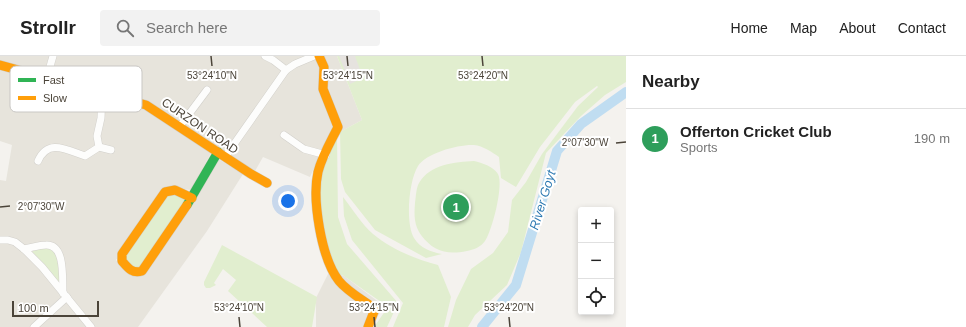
<!DOCTYPE html>
<meta charset="utf-8">
<style>
:root{--surface:#fff;--page:#f2f2f2;--text:#222;--muted:#767676;--line:#e0e0e0;--accent:#868178}
body{margin:0;font-family:Arial,sans-serif;background:var(--page);color:var(--text)}
.controls{position:absolute;right:12px;bottom:12px;display:grid;overflow:hidden;border-radius:4px;box-shadow:0 2px 6px #0003}
.controls button{width:36px;height:36px;display:grid;place-items:center;padding:0;border:0;border-bottom:1px solid var(--line);background:var(--surface);color:var(--text);font:20px sans-serif}
.scale{position:absolute;left:12px;bottom:10px;width:87px;box-sizing:border-box;padding-left:4px;border:2px solid #4b4439;border-top:0;font-size:11px;line-height:14px;white-space:nowrap;color:#4b4439;-webkit-text-stroke:3px #fff;paint-order:stroke}
.you{position:absolute;left:288px;top:145px;width:14px;height:14px;margin:-10px;border:3px solid #fff;border-radius:50%;background:#1a73e8;box-shadow:0 0 0 6px #1a73e833}
.badge{display:grid;place-items:center;width:26px;height:26px;border-radius:50%;background:var(--accent);color:#fff;font-size:13px;font-weight:700}
.pin{position:absolute;translate:-50% -50%;border:2px solid #fff;box-shadow:0 1px 4px #0006}
.list{margin:0;padding:0;list-style:none}
h2{display:flex;justify-content:space-between;align-items:center;height:52px;margin:0;padding:0 16px;font-size:17px}
h2 small{font-size:13px;font-weight:400;color:var(--muted)}
.list li{display:grid;grid-template-columns:26px 1fr auto;gap:12px;align-items:center;box-sizing:border-box;height:60px;padding:0 16px;border-top:1px solid var(--line)}
.list b{display:block;font-size:15px;white-space:nowrap}
.list p{margin:0;font-size:13px;white-space:nowrap;color:var(--muted)}
.list em{font-size:13px;font-style:normal;color:var(--muted)}
.icon{flex:none;width:22px;height:22px;fill:none;stroke:currentColor;stroke-width:2;stroke-linecap:round;stroke-linejoin:round}
.map{position:relative;flex:none;width:626px;height:271px;overflow:hidden}
header{display:flex;align-items:center;gap:24px;box-sizing:border-box;height:56px;padding:0 20px;background:var(--surface);border-bottom:1px solid var(--line)}
header strong{font-size:19px}
nav{display:flex;gap:22px;margin-inline-start:auto;font-size:14px}
.search{width:280px;height:36px;background:var(--page);display:flex;align-items:center;gap:10px;box-sizing:border-box;padding:0 14px;border-radius:4px;color:var(--muted);font-size:15px}
main{display:flex}
aside{flex:1;background:var(--surface)}
.map>svg:first-child{display:block}
.residential{fill:#e7e4dc}
.green{fill:#e1eecf}
.parking{fill:#e6e3df}
.lines{fill:none;stroke-linecap:round;stroke-linejoin:round}
.river{stroke:#c0ddf1;stroke-width:10}
.street-casing{stroke:#d2d0cb;stroke-width:8}
.fast-casing{stroke:#d3cfc5;stroke-width:10}
.slow-casing{stroke:#d3cfc5;stroke-width:10}
.street{stroke:#fdfdfc;stroke-width:7}
.fast{stroke:#30b455;stroke-width:9}
.slow{stroke:#ff9f0a;stroke-width:9}
.ticks{fill:none;stroke:#4b4439;stroke-width:1.5}
.labels{text-anchor:middle;stroke-width:4;stroke-linejoin:round;paint-order:stroke}
.street-label{font-size:12px;fill:#4b4439;stroke:#fff}
.water-label{font-size:13px;font-style:italic;fill:#2e7ab2;stroke:#fff}
.key{fill:#fff;stroke:#c9c7c4;stroke-width:1}
.key-label{font-size:11px;fill:#4b4439}
.ticks-label{font-size:10px;text-anchor:middle;fill:#4b4439;stroke:#fff;stroke-width:4;stroke-linejoin:round;paint-order:stroke}
</style>
<header>
<strong>Strollr</strong>
<div class="search"><svg class="icon" aria-label="search" viewBox="0 0 24 24"><circle cx="10" cy="10" r="6"/><path d="M15 15l6 6"/></svg>Search here</div>
<nav><a>Home</a><a>Map</a><a>About</a><a>Contact</a></nav>
</header>
<main>
<div class="map">
<svg width="626" height="271" viewBox="0 0 626 271">
<rect width="100%" height="100%" fill="#f4f2ee"/>
<g class="residential">
<polygon points="0,0 337,0 362,64 340,76 332,73 310,121 263,101 255,115 221,94 151,47 0,7"/>
<polygon points="0,13 151,53 211,97 191,134 165,131 123,192 116,204 127,217 218,103 243,118 207,175 138,271 0,271 0,124 6,125 12,89 0,85"/>
<polygon points="329,216 344,220 384,250 371,271 316,271 316,242"/>
</g>
<g class="green">
<path d="M337 0H626V26L605 39 581 60 546 97 521 196 507 229 475 259 468 271H448L456 244 471 213 493 197 508 176 512 144 526 126 542 98 578 50 598 31 597 30 575 46 540 91 516 131 501 122 499 101C492 96 483 90 474 89 459 88 426 97 418 110 409 124 405 167 414 182 420 192 431 196 442 198L426 202 375 174 345 136 341 123 340 76 362 64Z"/>
<path d="M337 79 338 161 347 188 398 247 387 271H374L388 251 344 220 339 218C326 192 312 145 321 116 325 103 332 91 337 79Z"/>
<path d="M474 105C482 107 493 110 498 118 504 129 492 175 485 185 481 191 473 194 467 195 447 199 434 196 421 179 414 169 414 159 415 147 416 141 416 132 419 127 430 108 455 106 474 105Z"/>
<polygon points="165,136 192,142 134,217 122,198"/>
<path d="M343 141C352 152 362 169 373 178 391 193 415 203 438 209L451 241 444 271H393L403 247 352 184 344 160Z"/>
<polygon points="222,189 317,241 312,271 267,271 228,235 236,224 223,213 214,227 216,229 210,232 206,232 204,229 204,226"/>
<polygon points="48,191 58,199 61,226 57,226 33,199 33,193"/>
</g>
<polygon class="parking" points="339,0 355,0 363,22 350,28"/>
<g class="lines">
<polyline class="river" points="482,271 516,229 557,95 581,68 626,36"/>
<g class="street-casing">
<g id="street">
<polyline points="265,0 273,4 286,14"/>
<polyline points="47,21 53,0"/>
<polyline points="180,70 207,34"/>
<polyline points="284,79 304,93 326,99"/>
<polyline points="99,91 111,94"/>
<polyline points="225,101 286,14 295,8 314,0"/>
<path d="M38 105C48 82 67 94 85 100L99 91 97 80 101 62 102 36"/>
<polyline points="0,184 8,184 15,186 24,193 42,211 91,271"/>
<path d="M24 193C31 192 39 189 46 189 66 188 62 224 63 237"/>
<polyline points="34,271 67,241"/>
</g>
</g>
<g class="fast-casing">
<polyline id="fast" points="187,149 218,96"/>
</g>
<g class="slow-casing">
<g id="slow">
<path d="M319 0 324 11 323 33 338 71C331 85 322 100 318 116 312 143 321 202 339 225 348 236 363 244 375 253L368 271"/>
<polyline points="0,9 146,49 251,118 267,127"/>
<path d="M187 149 142 215C132 218 128 212 122 205V198L165 136 175 134 192 142"/>
</g>
</g>
<use href="#street" class="street"/>
<use href="#fast" class="fast"/>
<use href="#slow" class="slow"/>
</g>
<path class="ticks" d="M211 0 212 10M347 0 348 10M482 0 483 10M616 87 626 86M0 151 10 150M239 261 240 271M374 261 375 271M509 261 510 271"/>
<g class="labels">
<g class="street-label">
<text transform="translate(200 70) rotate(34)" y="4">CURZON ROAD</text>
</g>
<g class="water-label">
<text transform="translate(542 144) rotate(-73)" y="5">River Goyt</text>
</g>
</g>
<rect x="10" y="10" width="132" height="46" rx="6" class="key"/>
<rect x="18" y="22" width="18" height="4" fill="#30b455"/>
<rect x="18" y="40" width="18" height="4" fill="#ff9f0a"/>
<g class="key-label">
<text x="43" y="28">Fast</text>
<text x="43" y="46">Slow</text>
</g>
<g class="ticks-label">
<text x="212" y="23">53°24'10"N</text>
<text x="348" y="23">53°24'15"N</text>
<text x="483" y="23">53°24'20"N</text>
<text x="585" y="90">2°07'30"W</text>
<text x="41" y="154">2°07'30"W</text>
<text x="239" y="255">53°24'10"N</text>
<text x="374" y="255">53°24'15"N</text>
<text x="509" y="255">53°24'20"N</text>
</g>
</svg>
<div class="controls">
<button>+</button>
<button>−</button>
<button><svg class="icon" aria-label="locate" viewBox="0 0 24 24"><circle cx="12" cy="12" r="6"/><path d="M12 2v4M12 18v4M2 12h4M18 12h4"/></svg></button>
</div>
<div class="scale">100 m</div>
<div class="you"></div>
<div class="pin badge" style="left:456px;top:151px;background:#2e9e5b">1</div>
</div>
<aside>
<h2>Nearby<small></small></h2>
<ul class="list">
<li><span class="badge" style="background:#2e9e5b">1</span><div><b>Offerton Cricket Club</b><p>Sports</p></div><em>190 m</em></li>
</ul>
</aside>
</main>
